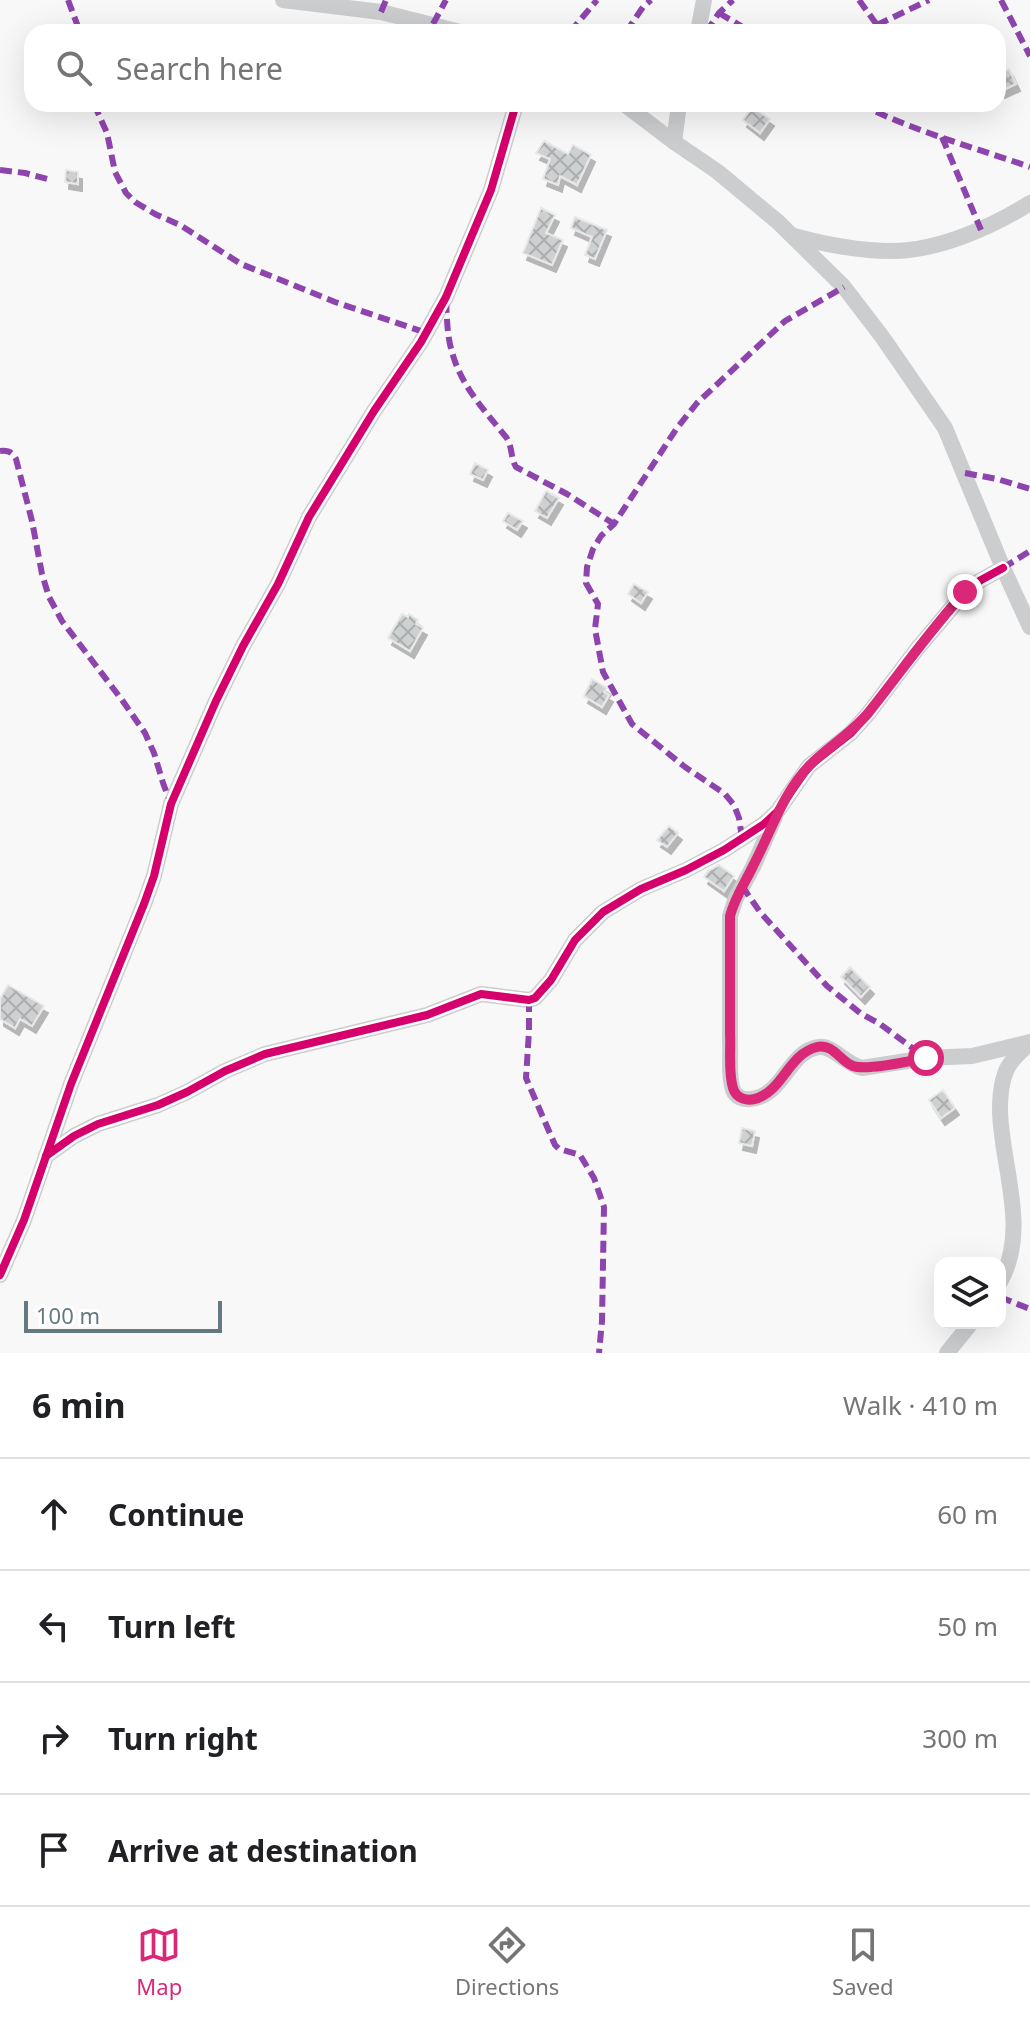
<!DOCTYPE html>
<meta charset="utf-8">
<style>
:root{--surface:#fff;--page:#f2f2f2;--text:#202124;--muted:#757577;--line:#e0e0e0;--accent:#db2777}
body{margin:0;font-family:"Noto Sans",sans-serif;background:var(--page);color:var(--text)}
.controls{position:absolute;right:24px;bottom:24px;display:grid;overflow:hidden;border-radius:16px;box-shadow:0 8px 32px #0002}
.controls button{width:72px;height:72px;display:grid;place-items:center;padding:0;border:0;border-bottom:2px solid var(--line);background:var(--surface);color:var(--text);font:40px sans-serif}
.scale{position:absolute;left:24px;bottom:20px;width:198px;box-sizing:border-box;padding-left:8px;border:4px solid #647982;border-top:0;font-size:22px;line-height:28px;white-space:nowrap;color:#647982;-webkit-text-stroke:6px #fff;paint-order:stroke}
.stop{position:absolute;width:24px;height:24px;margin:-18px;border:6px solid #db2777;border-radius:50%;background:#fff}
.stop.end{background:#db2777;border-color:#fff;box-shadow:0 2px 8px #0008}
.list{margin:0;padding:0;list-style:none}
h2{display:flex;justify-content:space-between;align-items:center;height:104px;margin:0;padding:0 32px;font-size:34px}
h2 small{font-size:26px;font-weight:400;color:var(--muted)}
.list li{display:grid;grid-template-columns:52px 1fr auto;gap:24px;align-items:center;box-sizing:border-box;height:112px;padding:0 32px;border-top:2px solid var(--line)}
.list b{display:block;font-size:30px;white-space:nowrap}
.list em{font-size:26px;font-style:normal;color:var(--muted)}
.icon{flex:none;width:44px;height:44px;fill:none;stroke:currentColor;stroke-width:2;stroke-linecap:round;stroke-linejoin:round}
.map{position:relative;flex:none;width:1030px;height:1353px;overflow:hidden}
.search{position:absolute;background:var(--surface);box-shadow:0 8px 32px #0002;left:24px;right:24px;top:24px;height:88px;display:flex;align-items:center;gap:20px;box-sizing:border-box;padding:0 28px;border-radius:24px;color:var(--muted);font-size:30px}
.sheet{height:552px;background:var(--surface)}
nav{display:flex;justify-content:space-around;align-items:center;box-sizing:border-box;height:112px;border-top:2px solid var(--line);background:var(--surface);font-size:22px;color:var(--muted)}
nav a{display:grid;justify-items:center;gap:4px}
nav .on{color:var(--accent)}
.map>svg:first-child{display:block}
.building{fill:url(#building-cross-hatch);stroke:#e8e8e8;stroke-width:2;filter:url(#shadow)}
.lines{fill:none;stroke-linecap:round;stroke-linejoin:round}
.minor{stroke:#cbcdce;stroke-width:16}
.quiet{stroke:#8e44ad;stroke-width:6;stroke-dasharray:12 6;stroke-linecap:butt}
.cycleway-casing{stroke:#fff;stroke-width:13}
.cycleway{stroke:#d6006c;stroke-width:8}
.route{stroke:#db2777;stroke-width:10}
</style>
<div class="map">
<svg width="1030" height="1353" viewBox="0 0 1030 1353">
<defs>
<pattern id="building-cross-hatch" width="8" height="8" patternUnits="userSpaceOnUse" patternTransform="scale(2)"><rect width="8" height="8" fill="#ced0d1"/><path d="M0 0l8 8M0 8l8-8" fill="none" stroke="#abaeaf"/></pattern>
<filter id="shadow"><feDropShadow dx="4" dy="7" stdDeviation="0" flood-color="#0004"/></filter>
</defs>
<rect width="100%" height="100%" fill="#f8f8f8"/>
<g class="building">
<polygon points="1009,69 1016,84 1001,91 998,84 998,74"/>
<polygon points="752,107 770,119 760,133 743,120"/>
<polygon points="544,141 568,154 573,145 591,155 577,185 560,176 558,185 543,179 550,159 536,153"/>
<polygon points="66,170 78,172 78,184 65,182"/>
<polygon points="541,208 555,215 546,233 563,240 552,265 523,253"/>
<polygon points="575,217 607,230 595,259 585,255 592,237 571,228"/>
<polygon points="475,463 488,470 483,480 470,474"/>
<polygon points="546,491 559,498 547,518 535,511"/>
<polygon points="508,513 523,521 517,530 503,521"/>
<polygon points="634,584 648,592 641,603 628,594"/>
<polygon points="402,614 408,617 409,614 418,620 416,624 423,628 410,651 388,638"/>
<polygon points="592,679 607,688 604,692 609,695 602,707 584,696"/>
<polygon points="669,826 678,833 667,847 657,840"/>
<polygon points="719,865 734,876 724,891 704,877 708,871"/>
<polygon points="850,967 870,987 861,997 841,977"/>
<polygon points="8,985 44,1006 32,1026 20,1019 15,1028 0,1019 0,999"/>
<polygon points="943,1090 955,1108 941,1118 929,1100"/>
<polygon points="742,1128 755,1131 752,1146 739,1143"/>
</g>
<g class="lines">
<g class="minor">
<polyline points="283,0 381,12 460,32"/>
<polyline points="698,32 704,0"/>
<polyline points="624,104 674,142 718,172 778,222 844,287 883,338 945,428 1003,568 1030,627"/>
<polyline points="674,142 679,104"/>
<path d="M794 236C827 245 858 251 892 251 938 251 992 227 1030 203"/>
<path d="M775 817 753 867 736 898 730 916C730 958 730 999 730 1040 731 1055 728 1076 733 1090 739 1105 760 1099 770 1091 787 1078 795 1050 819 1047 833 1045 845 1064 862 1068L926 1058 972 1056 1030 1042"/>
<polyline points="46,1156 74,1136 98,1124 158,1105 187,1092 225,1071 265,1054 427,1015 481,994 529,1000 535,998 551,980 575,940 603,912 641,889 686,870 724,850 764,824 777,812 809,766 851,733 868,714 917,649 965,592 981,580 1003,568"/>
<polyline points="0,1275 24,1220 71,1084 144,904 154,876 171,804 216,701 243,646 278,584 309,517 374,411 421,342 446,297 491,190 516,104"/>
<path d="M1000 1282C1030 1229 1001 1166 1000 1110 1000 1095 1001 1080 1008 1067 1013 1058 1021 1051 1029 1044"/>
<polyline points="947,1353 971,1323"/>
</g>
<g class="quiet">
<polyline points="68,0 80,32"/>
<polyline points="859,0 882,32"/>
<polyline points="1001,0 1030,56"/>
<polyline points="381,12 386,0"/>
<polyline points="719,13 751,32"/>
<polyline points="433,24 446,0"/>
<polyline points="877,25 929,0"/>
<polyline points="570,32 597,0"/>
<polyline points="626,32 643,7 651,0"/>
<polyline points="706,32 719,13 733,0"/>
<polyline points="94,104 107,133 115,172 126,193 135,202 155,214 180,225 241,264 335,302 427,333"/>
<path d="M860 104C913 131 973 147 1030 167"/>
<polyline points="942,137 981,230"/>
<polyline points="0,170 25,173 51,180"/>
<path d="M446 301C447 318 447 336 452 352 461 386 485 411 506 437 513 447 510 457 516 467L567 494 614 524"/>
<path d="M0 451C9 450 12 452 16 459L32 521 42 574 49 597 62 621 122 700 145 733 154 753 163 783 171 804"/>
<polyline points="965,473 997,479 1030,489"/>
<polyline points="1003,568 1030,551"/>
<polyline points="742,838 739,818 734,805 725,794 685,767 632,724 603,672 595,629 598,604 586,583 587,567 593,549 601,536 614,524 677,428 697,403 785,321 844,287"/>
<polyline points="742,886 760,912 827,986 860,1013 880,1024 926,1058"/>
<polyline points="529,1000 529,1031 526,1078 555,1145 559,1149 580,1155 594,1178 604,1207 602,1321 599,1353"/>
<polyline points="1000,1297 1030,1309"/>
</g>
<g class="cycleway-casing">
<g id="cycleway">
<polyline points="46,1156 74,1136 98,1124 158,1105 187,1092 225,1071 265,1054 427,1015 481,994 529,1000 535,998 551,980 575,940 603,912 641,889 686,870 724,850 764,824 777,812 809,766 851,733 868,714 917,649 965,592 981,580 1003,568"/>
<polyline points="0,1275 24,1220 71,1084 144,904 154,876 171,804 216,701 243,646 278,584 309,517 374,411 421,342 446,297 491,190 516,104"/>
</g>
</g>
<use href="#cycleway" class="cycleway"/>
</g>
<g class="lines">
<path class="route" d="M926 1058C910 1061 867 1071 853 1066 840 1061 833 1043 817 1047 789 1054 784 1088 758 1098 748 1102 736 1099 733 1088 728 1072 731 1050 730 1033 730 994 730 955 730 916 735 897 745 883 753 866 771 832 782 794 810 765 829 746 851 734 869 712 901 672 930 630 965 592"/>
</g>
</svg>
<div class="controls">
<button><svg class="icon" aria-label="layers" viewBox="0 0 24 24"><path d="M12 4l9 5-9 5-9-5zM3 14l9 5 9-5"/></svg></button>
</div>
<div class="scale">100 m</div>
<div class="stop" style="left:926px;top:1058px"></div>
<div class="stop end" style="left:965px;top:592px"></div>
<div class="search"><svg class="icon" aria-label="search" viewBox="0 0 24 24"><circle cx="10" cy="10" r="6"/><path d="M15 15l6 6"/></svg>Search here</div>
</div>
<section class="sheet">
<h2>6 min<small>Walk · 410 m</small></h2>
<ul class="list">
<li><svg class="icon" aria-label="ahead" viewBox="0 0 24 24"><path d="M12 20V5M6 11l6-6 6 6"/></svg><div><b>Continue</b></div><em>60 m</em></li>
<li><svg class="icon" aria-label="left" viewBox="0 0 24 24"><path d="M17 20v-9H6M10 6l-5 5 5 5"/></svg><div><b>Turn left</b></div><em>50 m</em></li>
<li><svg class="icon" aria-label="right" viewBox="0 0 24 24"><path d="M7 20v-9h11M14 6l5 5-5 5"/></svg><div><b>Turn right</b></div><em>300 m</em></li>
<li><svg class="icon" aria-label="arrive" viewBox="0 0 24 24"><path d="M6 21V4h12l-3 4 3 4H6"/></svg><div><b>Arrive at destination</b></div></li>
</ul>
</section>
<nav>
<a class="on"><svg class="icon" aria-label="map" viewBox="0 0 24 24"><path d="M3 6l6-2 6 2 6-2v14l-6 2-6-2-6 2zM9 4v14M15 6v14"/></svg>Map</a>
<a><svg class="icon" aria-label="directions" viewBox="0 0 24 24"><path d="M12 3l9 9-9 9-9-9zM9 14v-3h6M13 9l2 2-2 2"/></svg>Directions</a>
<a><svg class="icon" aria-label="saved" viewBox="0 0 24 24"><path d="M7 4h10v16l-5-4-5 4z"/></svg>Saved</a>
</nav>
